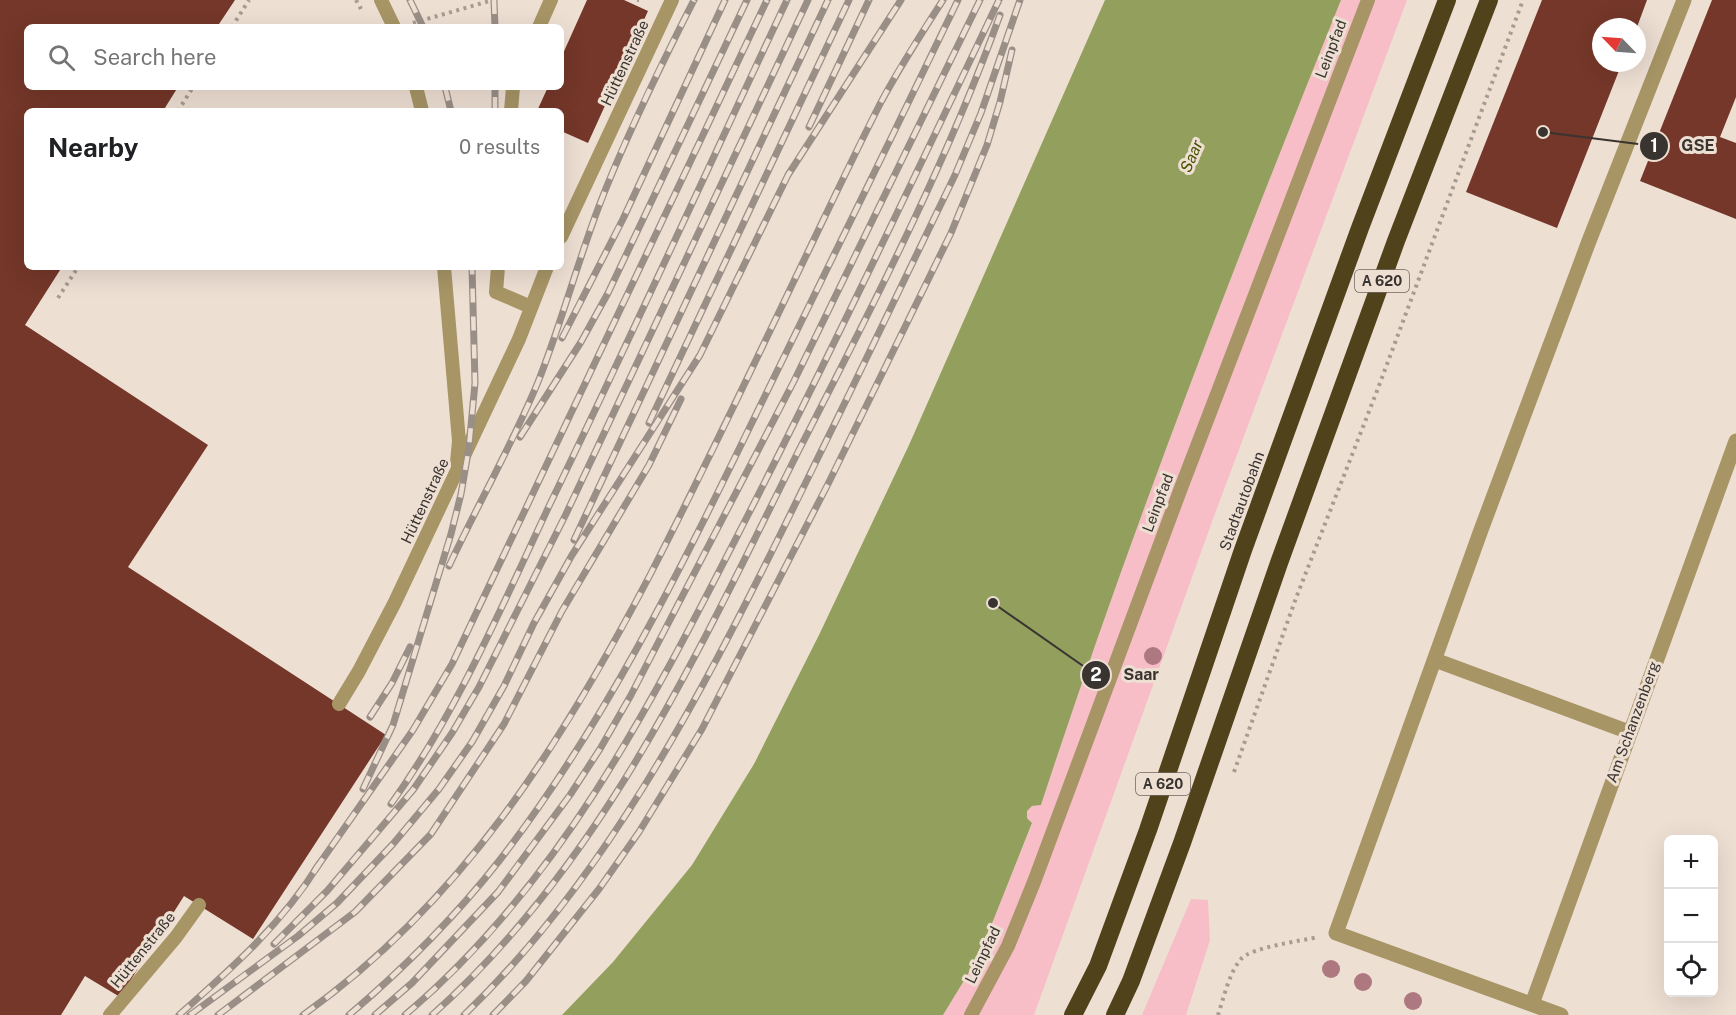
<!DOCTYPE html>
<meta charset="utf-8">
<style>
:root{--surface:#fff;--page:#f2f2f2;--text:#202124;--muted:#757577;--line:#e0e0e0}
body{margin:0;font-family:"Public Sans",sans-serif;background:var(--page);color:var(--text)}
.controls{position:absolute;right:18px;bottom:18px;display:grid;overflow:hidden;border-radius:9px;box-shadow:0 6px 24px #0002}
.controls button{width:54px;height:54px;display:grid;place-items:center;padding:0;border:0;border-bottom:2px solid var(--line);background:var(--surface);color:var(--text);font:30px sans-serif}
.compass{position:absolute;left:1592px;top:18px;width:54px;height:54px;border-radius:50%;background:var(--surface);box-shadow:0 6px 24px #0002;rotate:295deg}
.list{margin:0;padding:0;list-style:none}
h2{display:flex;justify-content:space-between;align-items:center;height:78px;margin:0;padding:0 24px;font-size:26px}
h2 small{font-size:20px;font-weight:400;color:var(--muted)}
.icon{flex:none;width:33px;height:33px;fill:none;stroke:currentColor;stroke-width:2;stroke-linecap:round;stroke-linejoin:round}
.map{position:relative;flex:none;width:1736px;height:1015px;overflow:hidden}
.search{position:absolute;background:var(--surface);box-shadow:0 6px 24px #0002;left:24px;top:24px;width:540px;height:66px;display:flex;align-items:center;gap:15px;box-sizing:border-box;padding:0 21px;border-radius:9px;color:var(--muted);font-size:22px}
.panel{position:absolute;background:var(--surface);box-shadow:0 6px 24px #0002;left:24px;top:108px;width:540px;height:162px;border-radius:9px}
.map>svg:first-child{display:block}
.green{fill:#f7bec8}
.water{fill:#929f5d}
.building{fill:#743729}
.lines{fill:none;stroke-linecap:round;stroke-linejoin:round}
.path{stroke:#a79c93;stroke-width:4;stroke-dasharray:3 4.5;stroke-linecap:butt}
.service{stroke:#a79566;stroke-width:14}
.minor{stroke:#a79566;stroke-width:15}
.motorway{stroke:#50421a;stroke-width:18}
.rail-casing{stroke:#9a8f87;stroke-width:7}
.rail{stroke:#eedfd3;stroke-width:4.5;stroke-dasharray:14;stroke-linecap:butt}
.tree{fill:#ae7880}
.labels{text-anchor:middle;stroke-width:6;stroke-linejoin:round;paint-order:stroke}
.shield{fill:#eedfd3;stroke:#706761;stroke-width:1.5}
.shield-label{font-size:14px;font-weight:bold;fill:#3a3430}
.street-label{font-size:15px;fill:#3a3430;stroke:#eedfd3}
.water-label{font-size:16px;font-style:italic;fill:#465000;stroke:#eedfd3}
.leader{fill:none;stroke:#3a3430;stroke-width:2}
.callout-dot{fill:#3a3430;stroke:#eedfd3;stroke-width:2}
.mark-label{font-size:18px;text-anchor:middle;font-weight:bold;fill:#fff}
.callout-label{font-size:16px;text-anchor:middle;font-weight:bold;fill:#3a3430;stroke:#eedfd3;stroke-width:6;stroke-linejoin:round;paint-order:stroke}
</style>
<div class="map">
<svg width="1736" height="1015" viewBox="0 0 1736 1015">
<rect width="100%" height="100%" fill="#eedfd3"/>
<g class="green">
<path d="M1341 0H1407L1213 519 1034 1015H943L968 974 993 921 1032 824 1027 818V811L1032 806 1041 805C1130 533 1234 266 1341 0Z"/>
<polygon points="1191,899 1208,900 1210,940 1186,1015 1142,1015"/>
</g>
<path class="water" d="M1105 0H1341C1234 266 1130 533 1041 805L1032 806 1027 811V818L1032 823 993 921 968 974 943 1015H562L613 962 692 865 754 764 819 635 909 445Z"/>
<g class="building">
<polygon points="0,0 235,0 217,27 27,27 27,87 178,87 163,111 27,111 27,267 62,267 25,325 208,445 128,567 386,735 253,939 184,896 120,997 85,976 61,1015 0,1015"/>
<polygon points="587,0 624,0 648,11 588,143 561,131 561,111 537,111 548,87 561,87 561,58"/>
<polygon points="1542,0 1647,0 1637,27 1601,27 1601,63 1622,63 1557,228 1466,192"/>
<polygon points="1712,0 1736,0 1736,97 1720,137 1736,143 1736,219 1640,181"/>
</g>
<g class="lines">
<g class="path">
<polyline points="356,0 361,9"/>
<polyline points="637,0 639,0"/>
<polyline points="413,23 493,0"/>
<polyline points="232,27 249,0"/>
<polyline points="178,111 193,87"/>
<polyline points="58,298 78,267"/>
<polyline points="1234,772 1296,598 1377,391 1523,0"/>
<path d="M1218 1015C1224 997 1229 973 1241 959 1252 947 1301 941 1318 937"/>
</g>
<g class="service">
<polyline points="381,0 394,27"/>
<polyline points="539,27 551,0"/>
<polyline points="416,87 422,111"/>
<polyline points="511,111 513,87"/>
<polyline points="561,237 672,0"/>
<polyline points="444,267 459,441 457,462"/>
<polyline points="498,267 496,292 531,307"/>
<polyline points="339,704 359,671 395,602 519,339 547,267"/>
<polyline points="110,1015 176,937 199,905"/>
<polyline points="971,1015 1008,946 1034,882 1181,488 1368,0"/>
</g>
<g class="minor">
<polyline points="1435,660 1629,732"/>
<polyline points="1532,1004 1736,441"/>
<polyline points="1561,1015 1336,933 1481,530 1589,241 1684,0"/>
</g>
<g class="motorway">
<polyline points="1073,1015 1098,966 1148,830 1243,550 1360,228 1447,0"/>
<polyline points="1115,1015 1131,981 1182,843 1279,563 1396,241 1489,0"/>
</g>
<g class="rail-casing">
<g id="rail">
<polyline points="410,0 423,27"/>
<polyline points="494,0 495,27"/>
<polyline points="445,87 451,111"/>
<polyline points="495,111 495,87"/>
<polyline points="809,127 869,0"/>
<polyline points="562,338 623,219 725,0"/>
<polyline points="649,423 849,0"/>
<polyline points="520,437 581,342 608,293 747,0"/>
<polyline points="574,540 828,0"/>
<path d="M449 566C478 504 512 445 538 382 561 324 577 264 599 206 626 136 660 67 694 0"/>
<polyline points="370,717 392,683 410,647"/>
<polyline points="363,789 393,725 451,534 461,494 469,447 475,383 472,267"/>
<path d="M391 804C457 712 502 606 550 504 631 337 708 168 787 0"/>
<polyline points="315,870 413,730 452,664 767,0"/>
<polyline points="274,944 327,891 413,790 452,733 479,687 566,514 808,0"/>
<path d="M179 1015C231 969 282 924 319 864"/>
<polyline points="190,1015 298,936 337,903 393,844 439,789 472,742 504,686 534,623 572,555 700,355 788,175 901,0"/>
<polyline points="218,1015 355,912 431,834 504,724 562,611 649,465 681,399"/>
<path d="M303 1015C462 902 561 745 650 575 704 470 754 364 805 258 830 206 854 155 880 104 899 68 921 34 943 0"/>
<path d="M349 1015C403 969 455 917 499 861 607 722 684 562 761 404 827 269 893 135 958 0"/>
<polyline points="375,1015 412,983 498,892 570,795 600,749 631,695 794,381 980,0"/>
<path d="M405 1015C564 881 656 694 749 513 835 344 917 172 999 0"/>
<path d="M432 1015C605 861 698 651 800 448 872 307 946 165 1000 15"/>
<path d="M464 1015C602 883 697 703 781 533 840 414 897 295 955 175L981 113 1020 0"/>
<polyline points="493,1015 526,981 599,889 639,832 702,729 828,484 951,233 987,145 1000,102 1012,50"/>
</g>
</g>
<use href="#rail" class="rail"/>
</g>
<g class="tree">
<circle cx="1153" cy="656" r="9"/>
<circle cx="1331" cy="969" r="9"/>
<circle cx="1363" cy="982" r="9"/>
<circle cx="1413" cy="1001" r="9"/>
</g>
<g class="labels">
<g class="shield">
<rect x="1355" y="270" width="54" height="22" rx="4.5"/>
<rect x="1136" y="773" width="54" height="22" rx="4.5"/>
</g>
<g class="shield-label">
<text x="1382" y="286">A 620</text>
<text x="1163" y="789">A 620</text>
</g>
<g class="street-label">
<text transform="translate(1331 49) rotate(-69)" y="5">Leinpfad</text>
<text transform="translate(625 63) rotate(-65)" y="5">Hüttenstraße</text>
<text transform="translate(425 501) rotate(-65)" y="5">Hüttenstraße</text>
<text transform="translate(1242 501) rotate(-70)" y="5">Stadtautobahn</text>
<text transform="translate(1158 503) rotate(-69)" y="5">Leinpfad</text>
<text transform="translate(1633 722) rotate(-70)" y="5">Am Schanzenberg</text>
<text transform="translate(143 950) rotate(-51)" y="5">Hüttenstraße</text>
<text transform="translate(983 955) rotate(-64)" y="5">Leinpfad</text>
</g>
<g class="water-label">
<text transform="translate(1191 156) rotate(-66)" y="6">Saar</text>
</g>
</g>
<path class="leader" d="M1543 132L1654 146M993 603L1096 675"/>
<g class="callout-dot">
<circle cx="1543" cy="132" r="6"/>
<circle cx="993" cy="603" r="6"/>
<circle cx="1654" cy="146" r="15"/>
<circle cx="1096" cy="675" r="15"/>
</g>
<g class="mark-label">
<text x="1654" y="152">1</text>
<text x="1096" y="681">2</text>
</g>
<g class="callout-label">
<text x="1698" y="151">GSE</text>
<text x="1141" y="680">Saar</text>
</g>
</svg>
<div class="controls">
<button>+</button>
<button>−</button>
<button><svg class="icon" aria-label="locate" viewBox="0 0 24 24"><circle cx="12" cy="12" r="6"/><path d="M12 2v4M12 18v4M2 12h4M18 12h4"/></svg></button>
</div>
<svg class="compass" viewBox="-18 -18 36 36"><path d="M0-13l5 13h-10z" fill="#e53935"/><path d="M0 13l5-13h-10z" fill="#757577"/></svg>
<div class="search"><svg class="icon" aria-label="search" viewBox="0 0 24 24"><circle cx="10" cy="10" r="6"/><path d="M15 15l6 6"/></svg>Search here</div>
<section class="panel">
<h2>Nearby<small>0 results</small></h2>
<ul class="list">
</ul>
</section>
</div>
